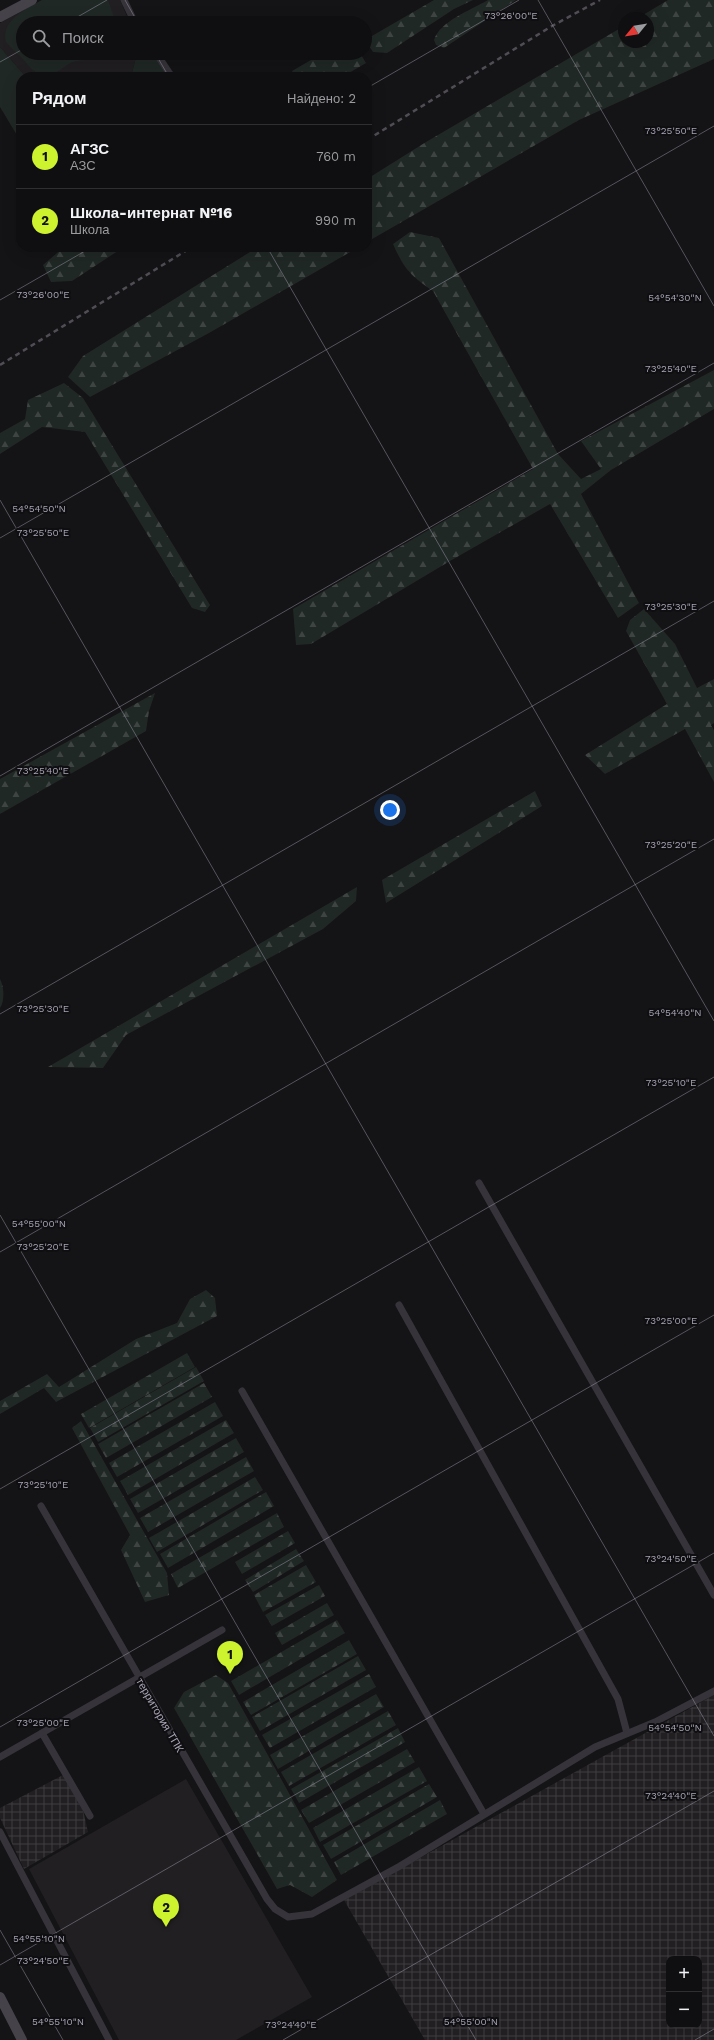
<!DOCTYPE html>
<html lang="ru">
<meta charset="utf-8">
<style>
:root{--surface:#0f0e10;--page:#1d1c1e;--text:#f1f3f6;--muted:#9b9c9f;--line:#2f2e30;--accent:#cdf22e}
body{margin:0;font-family:"Work Sans",sans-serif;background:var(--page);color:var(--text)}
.controls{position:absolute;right:12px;bottom:12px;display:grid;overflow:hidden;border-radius:8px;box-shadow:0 4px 16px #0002}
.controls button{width:36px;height:36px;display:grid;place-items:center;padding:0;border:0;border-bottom:1px solid var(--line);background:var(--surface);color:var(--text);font:20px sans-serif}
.compass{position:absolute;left:618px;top:12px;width:36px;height:36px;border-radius:50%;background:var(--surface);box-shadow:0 4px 16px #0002;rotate:240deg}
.you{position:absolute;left:390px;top:810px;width:14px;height:14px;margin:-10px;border:3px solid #fff;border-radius:50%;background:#1a73e8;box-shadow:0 0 0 6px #1a73e833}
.badge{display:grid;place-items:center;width:26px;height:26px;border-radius:50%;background:var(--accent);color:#111;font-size:13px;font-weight:700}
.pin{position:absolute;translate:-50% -33px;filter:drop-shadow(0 1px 2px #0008)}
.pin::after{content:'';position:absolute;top:21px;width:14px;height:12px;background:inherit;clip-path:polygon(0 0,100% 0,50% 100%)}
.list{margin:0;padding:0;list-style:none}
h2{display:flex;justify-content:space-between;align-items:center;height:52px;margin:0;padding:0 16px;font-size:17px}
h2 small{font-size:13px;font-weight:400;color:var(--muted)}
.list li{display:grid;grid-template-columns:26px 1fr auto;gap:12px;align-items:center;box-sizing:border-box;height:64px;padding:0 16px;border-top:1px solid var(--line)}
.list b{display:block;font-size:15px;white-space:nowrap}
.list p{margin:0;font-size:13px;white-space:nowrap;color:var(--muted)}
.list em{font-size:13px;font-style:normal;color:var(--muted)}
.icon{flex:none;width:22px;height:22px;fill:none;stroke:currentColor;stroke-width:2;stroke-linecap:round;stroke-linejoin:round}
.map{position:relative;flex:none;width:714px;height:2040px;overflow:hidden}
.search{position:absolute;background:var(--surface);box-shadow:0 4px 16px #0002;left:16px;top:16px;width:356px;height:44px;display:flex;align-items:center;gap:10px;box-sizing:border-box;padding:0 14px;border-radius:22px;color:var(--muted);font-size:15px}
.panel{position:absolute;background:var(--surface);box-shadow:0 4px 16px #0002;left:16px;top:72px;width:356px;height:180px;border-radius:16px}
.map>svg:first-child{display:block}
.built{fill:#211f22}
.industrial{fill:url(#industrial-grid);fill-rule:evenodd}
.grass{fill:#202825}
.forest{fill:url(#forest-firs)}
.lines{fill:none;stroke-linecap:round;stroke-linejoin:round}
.street{stroke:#36343a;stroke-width:7}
.secondary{stroke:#45424a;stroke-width:10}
.rail{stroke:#504d55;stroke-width:2.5;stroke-dasharray:5 4;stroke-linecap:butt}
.ticks{fill:none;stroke:#a9a5b6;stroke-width:1;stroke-opacity:0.45}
.labels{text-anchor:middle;stroke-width:4;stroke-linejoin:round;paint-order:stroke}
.street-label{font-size:11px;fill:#a9a5b6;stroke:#0f0e10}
.ticks-label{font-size:10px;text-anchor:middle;fill:#a9a5b6;stroke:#0f0e10;stroke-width:4;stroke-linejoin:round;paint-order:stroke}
</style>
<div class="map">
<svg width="714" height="2040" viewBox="0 0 714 2040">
<defs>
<pattern id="industrial-grid" width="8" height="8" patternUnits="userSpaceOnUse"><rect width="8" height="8" fill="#211f22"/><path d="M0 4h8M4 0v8" fill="none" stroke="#3e3d40"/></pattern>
<pattern id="forest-firs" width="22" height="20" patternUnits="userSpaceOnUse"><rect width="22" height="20" fill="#202825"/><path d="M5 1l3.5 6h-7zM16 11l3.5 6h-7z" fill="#3e4442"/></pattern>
</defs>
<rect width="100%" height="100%" fill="#141315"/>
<g class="built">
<polygon points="42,0 120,0 130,23 23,23 23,53 137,53 131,77 26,77 0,47 0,23"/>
<polygon points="186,1779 312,1997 236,2040 119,2040 29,1869"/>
</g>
<g class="industrial">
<path d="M714 1695V2040H425L344 1900ZM669 1959H699V2025H669Z"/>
<polygon points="63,1775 83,1810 88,1832 24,1869 0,1818 0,1808"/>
</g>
<g class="grass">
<path d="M42 0H108L116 23H23V53H108C93 63 87 58 73 62 63 66 54 78 42 75 33 73 26 62 19 55 15 51 10 47 6 42 0 20 28 8 42 0Z"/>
<polygon points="0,47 26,77 21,77 21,142 0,107"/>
<polygon points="137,53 153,53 169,77 131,77"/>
</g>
<g class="forest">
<polygon points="434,0 473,0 454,9 387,53 373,52 365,40"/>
<path d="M488 0H516L444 48 436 45 434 40C440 21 471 10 488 0Z"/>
<polygon points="668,0 714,0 714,59 579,120 367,242 367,179 426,142 624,26 624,42 648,42 648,18 638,18"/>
<polygon points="323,53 337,53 338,55 342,53 360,53 366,63 342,77 295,77 292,71"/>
<path d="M410 232 439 238 558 454 581 479 601 469 581 441 714 370V409L611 470 581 494 639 603 618 618 550 504 450 561 311 644 296 645 293 609 533 469 433 291C411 276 404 269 393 244Z"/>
<polygon points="64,247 124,247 72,281 51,282 43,265"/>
<polygon points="258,247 359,247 209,333 90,397 68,377 83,356"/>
<polygon points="64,383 83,398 210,605 205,612 192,608 85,432 42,427 0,454 0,433 25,419 28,400"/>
<polygon points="644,609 675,644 697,688 714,679 714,723 711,725 714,730 714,782 685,729 605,774 585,755 667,704 626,631 630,620"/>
<polygon points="155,693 149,711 146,731 0,814 0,779"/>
<polygon points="535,791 542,806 386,903 382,880"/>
<polygon points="357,887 356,901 323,929 126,1035 103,1068 48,1067"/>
<path d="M0 979C4 986 5 1001 0 1008Z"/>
<polygon points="206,1290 215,1298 217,1316 56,1402 44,1388 0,1414 0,1401 47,1374 59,1387 136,1339 177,1323 190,1299"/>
<polygon points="187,1353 195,1367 89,1428 81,1414"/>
<polygon points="196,1367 204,1381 98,1442 90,1428"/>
<polygon points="204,1383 212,1397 106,1458 98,1444"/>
<polygon points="215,1402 223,1416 117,1477 109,1463"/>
<polygon points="226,1420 234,1433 128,1495 120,1481"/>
<polygon points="81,1421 167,1573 169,1595 145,1602 121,1550 130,1535 72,1428"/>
<polygon points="236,1438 244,1452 138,1513 130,1499"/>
<polygon points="246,1457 254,1471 148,1532 140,1518"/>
<polygon points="255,1477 263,1490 157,1552 149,1538"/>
<polygon points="266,1492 274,1506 168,1568 160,1554"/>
<polygon points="277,1513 284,1527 178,1588 171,1574"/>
<polygon points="288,1531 295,1543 242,1574 235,1562"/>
<polygon points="296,1549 304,1561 253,1592 245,1580"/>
<polygon points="306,1565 316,1582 263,1612 254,1595"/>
<polygon points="319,1585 325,1596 272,1626 265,1615"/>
<polygon points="327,1603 334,1615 282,1645 275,1633"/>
<polygon points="337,1620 345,1633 239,1695 231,1681"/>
<polygon points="349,1640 357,1654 251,1715 243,1702"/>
<polygon points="358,1656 366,1670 260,1731 252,1717"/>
<polygon points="369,1674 376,1687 270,1748 262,1735"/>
<polygon points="216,1675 228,1683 337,1880 312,1897 290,1885 277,1889 174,1708 184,1692"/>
<polygon points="376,1694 384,1707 278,1769 270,1755"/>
<polygon points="388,1711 396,1725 289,1786 281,1772"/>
<polygon points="398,1728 405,1742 299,1803 291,1789"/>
<polygon points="407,1749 415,1762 309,1823 301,1810"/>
<polygon points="419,1767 427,1781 320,1842 313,1828"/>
<polygon points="429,1784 437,1797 331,1859 323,1845"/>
<polygon points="440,1800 447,1814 341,1875 334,1862"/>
</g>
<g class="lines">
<g class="street">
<polyline points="124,0 135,23"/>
<polyline points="156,53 172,77"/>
<polyline points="479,1183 714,1595"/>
<polyline points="399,1305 618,1699 627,1733"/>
<polyline points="242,1391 484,1814"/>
<polyline points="41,1506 267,1899 275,1909 288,1917 312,1914 400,1866 595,1747 655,1722 714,1691"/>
<polyline points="42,1733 90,1816"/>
<polyline points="0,1757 222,1630"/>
<polyline points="0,1832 109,2040"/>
</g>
<g class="secondary">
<polyline points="0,17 32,0"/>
<polyline points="0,1997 22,2040"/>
</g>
<g class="rail">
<polyline points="367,140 552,26 600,0"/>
<polyline points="0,365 192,247"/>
</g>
</g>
<path class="ticks" d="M125 0 138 23M538 0 714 306M67 23 107 0M155 53 169 77M0 62 23 49M367 88 519 0M267 247 714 1021M0 300 92 247M0 500 714 1736M0 538 714 126M0 776 714 363M0 1014 714 601M0 1215 476 2040M0 1252 714 839M0 1489 714 1077M0 1727 714 1315M0 1930 63 2040M0 1965 714 1553M283 2040 714 1791M695 2040 714 2029"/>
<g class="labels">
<g class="street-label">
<text transform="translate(160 1715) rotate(60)" y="4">территория ТПК</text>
</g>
</g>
<g class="ticks-label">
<text x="511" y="19">73°26'00"E</text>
<text x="671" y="134">73°25'50"E</text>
<text x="43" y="298">73°26'00"E</text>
<text x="675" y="301">54°54'30"N</text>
<text x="671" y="372">73°25'40"E</text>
<text x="39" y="512">54°54'50"N</text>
<text x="43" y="536">73°25'50"E</text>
<text x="671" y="610">73°25'30"E</text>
<text x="43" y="774">73°25'40"E</text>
<text x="671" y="848">73°25'20"E</text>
<text x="43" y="1012">73°25'30"E</text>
<text x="675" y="1016">54°54'40"N</text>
<text x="671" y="1086">73°25'10"E</text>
<text x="39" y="1227">54°55'00"N</text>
<text x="43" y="1250">73°25'20"E</text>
<text x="671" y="1324">73°25'00"E</text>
<text x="43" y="1488">73°25'10"E</text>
<text x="671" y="1562">73°24'50"E</text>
<text x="43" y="1726">73°25'00"E</text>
<text x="675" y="1731">54°54'50"N</text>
<text x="671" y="1799">73°24'40"E</text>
<text x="39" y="1942">54°55'10"N</text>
<text x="43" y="1964">73°24'50"E</text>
<text x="58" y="2025">54°55'10"N</text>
<text x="471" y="2025">54°55'00"N</text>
<text x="291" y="2028">73°24'40"E</text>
</g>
</svg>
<div class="controls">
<button>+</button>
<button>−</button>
</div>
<svg class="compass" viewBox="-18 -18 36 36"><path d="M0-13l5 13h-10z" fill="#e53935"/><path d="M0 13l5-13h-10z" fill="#9b9c9f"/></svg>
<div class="you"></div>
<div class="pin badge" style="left:230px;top:1674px">1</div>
<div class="pin badge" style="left:166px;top:1927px">2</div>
<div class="search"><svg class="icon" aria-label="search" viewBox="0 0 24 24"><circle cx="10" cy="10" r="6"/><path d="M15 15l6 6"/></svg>Поиск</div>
<section class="panel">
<h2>Рядом<small>Найдено: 2</small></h2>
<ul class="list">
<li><span class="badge">1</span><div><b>АГЗС</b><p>АЗС</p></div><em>760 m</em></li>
<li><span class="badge">2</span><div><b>Школа-интернат №16</b><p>Школа</p></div><em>990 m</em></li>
</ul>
</section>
</div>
